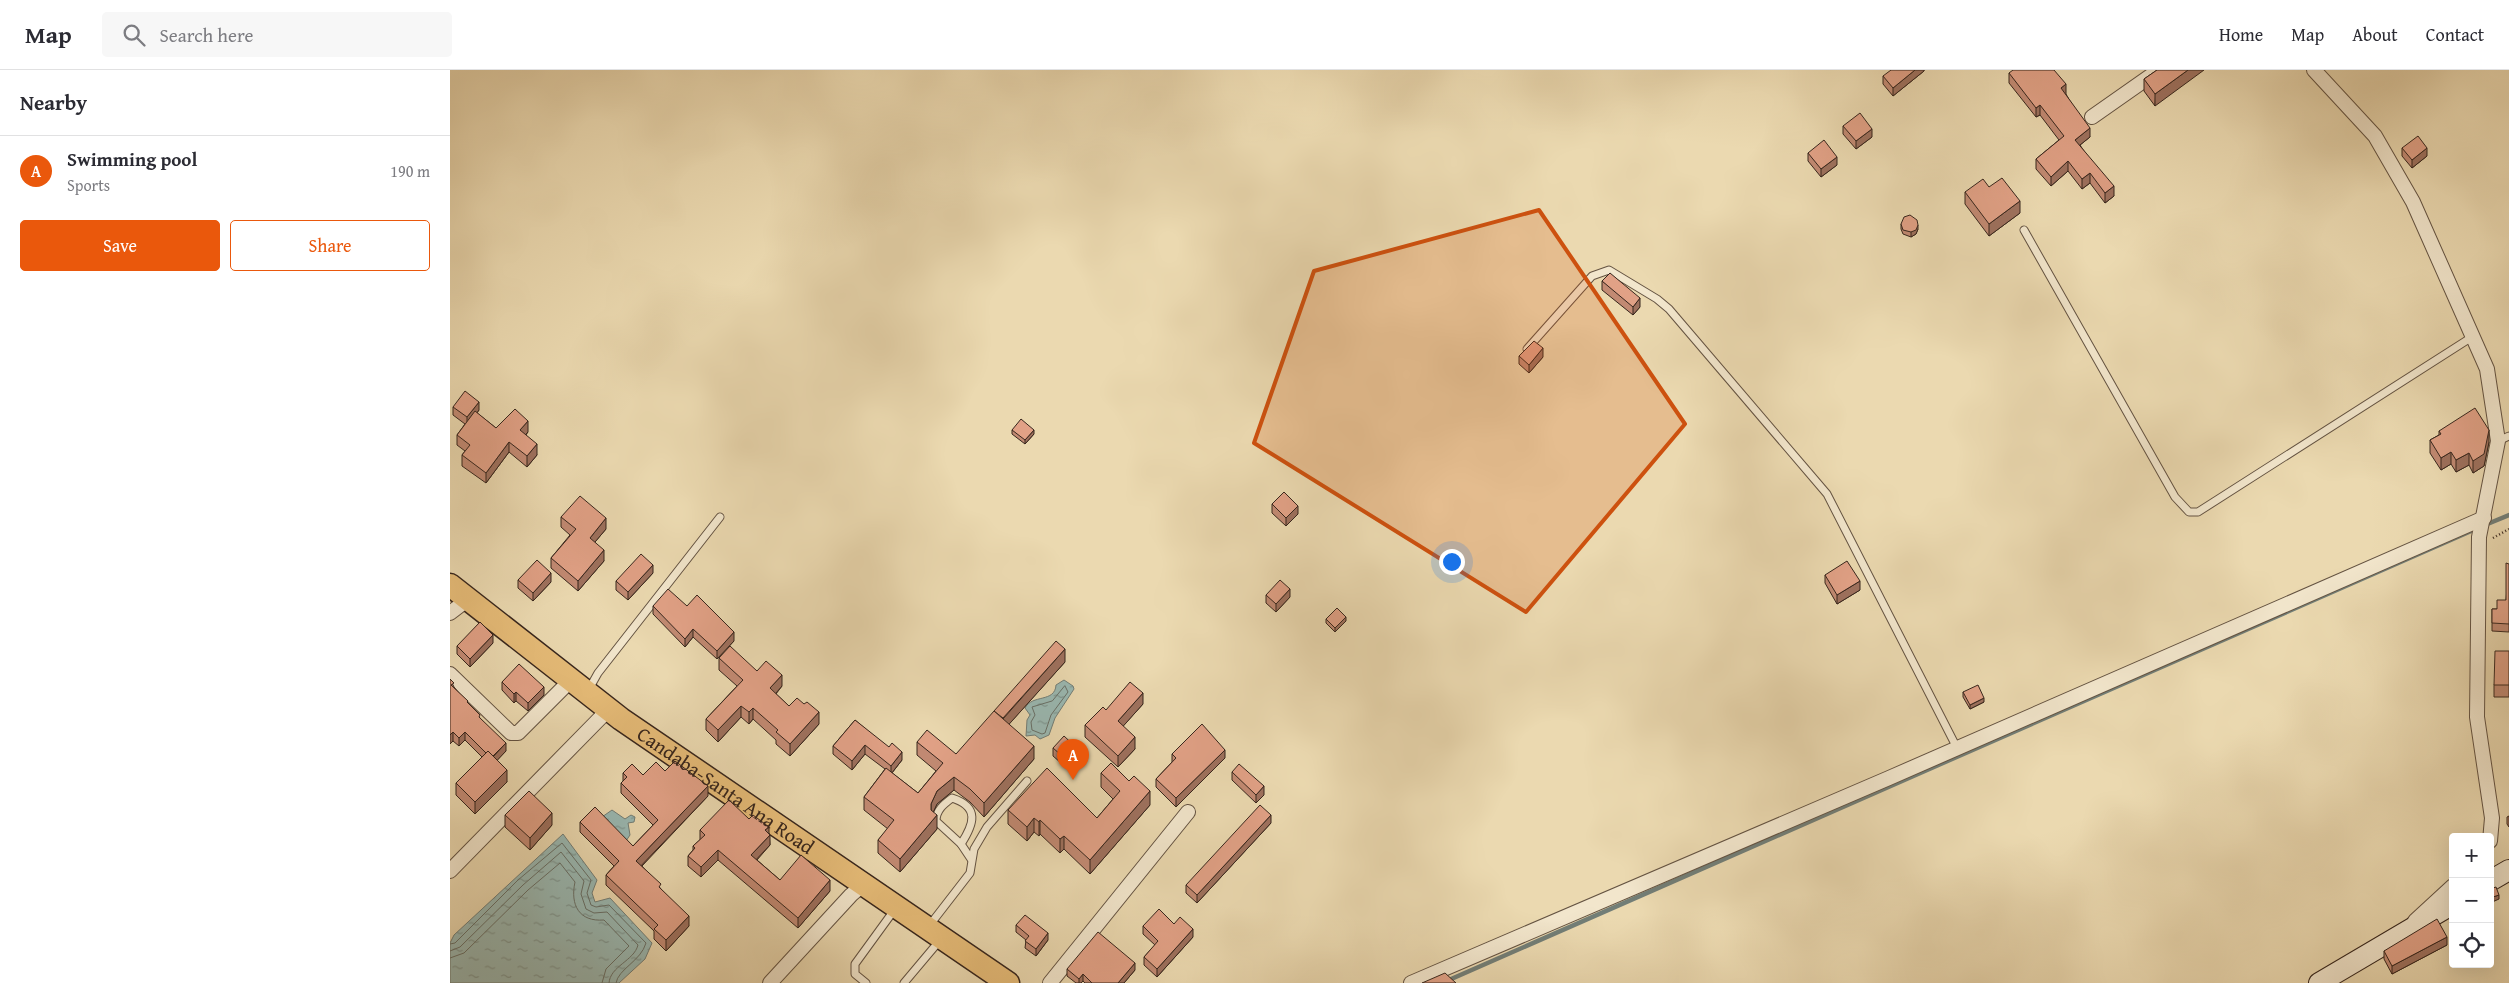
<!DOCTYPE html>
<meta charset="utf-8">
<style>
:root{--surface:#fff;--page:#f7f7f7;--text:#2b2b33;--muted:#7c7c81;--line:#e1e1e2;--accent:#ea580c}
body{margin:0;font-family:"Gentium Book Plus",serif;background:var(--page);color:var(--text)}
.controls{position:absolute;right:15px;bottom:15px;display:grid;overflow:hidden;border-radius:5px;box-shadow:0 5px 20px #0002}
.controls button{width:45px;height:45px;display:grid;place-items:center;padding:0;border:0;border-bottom:1px solid var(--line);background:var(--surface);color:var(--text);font:25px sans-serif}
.you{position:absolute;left:1001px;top:491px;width:18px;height:18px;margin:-12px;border:4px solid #fff;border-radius:50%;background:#1a73e8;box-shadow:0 0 0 8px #1a73e833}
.badge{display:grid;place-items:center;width:32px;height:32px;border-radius:50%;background:var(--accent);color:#fff;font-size:16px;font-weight:700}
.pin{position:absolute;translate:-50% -41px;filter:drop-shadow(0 1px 2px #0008)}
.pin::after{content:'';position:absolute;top:26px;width:18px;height:15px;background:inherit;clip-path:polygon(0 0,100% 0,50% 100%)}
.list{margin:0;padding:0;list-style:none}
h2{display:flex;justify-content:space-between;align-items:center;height:65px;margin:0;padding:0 20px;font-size:21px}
h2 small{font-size:16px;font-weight:400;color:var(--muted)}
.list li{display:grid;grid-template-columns:32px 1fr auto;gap:15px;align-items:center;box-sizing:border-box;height:70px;padding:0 20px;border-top:1px solid var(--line)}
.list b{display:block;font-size:19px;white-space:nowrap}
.list p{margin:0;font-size:16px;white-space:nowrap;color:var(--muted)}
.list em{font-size:16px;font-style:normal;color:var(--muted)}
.actions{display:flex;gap:10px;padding:15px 20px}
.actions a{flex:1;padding:11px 0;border:1px solid var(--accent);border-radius:5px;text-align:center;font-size:18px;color:var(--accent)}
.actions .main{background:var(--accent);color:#fff}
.icon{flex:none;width:28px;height:28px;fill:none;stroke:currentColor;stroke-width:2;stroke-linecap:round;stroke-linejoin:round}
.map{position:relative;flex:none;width:2059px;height:913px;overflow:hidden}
header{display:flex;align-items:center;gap:30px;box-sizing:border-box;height:70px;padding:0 25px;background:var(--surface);border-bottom:1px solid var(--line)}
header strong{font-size:24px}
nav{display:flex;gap:28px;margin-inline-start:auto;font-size:18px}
.search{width:350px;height:45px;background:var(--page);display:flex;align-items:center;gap:12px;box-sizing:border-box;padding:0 18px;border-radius:5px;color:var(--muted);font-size:19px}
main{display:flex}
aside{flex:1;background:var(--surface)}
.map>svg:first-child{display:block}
.water{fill:url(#water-ripples);stroke:#727e77}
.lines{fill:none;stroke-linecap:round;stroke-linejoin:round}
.shore{stroke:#687068;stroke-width:1}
.stream{stroke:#727e77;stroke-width:4.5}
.lane-casing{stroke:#645342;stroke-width:9}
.street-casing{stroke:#645342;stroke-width:16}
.secondary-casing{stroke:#37261d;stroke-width:22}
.primary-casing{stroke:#37261d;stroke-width:25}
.path{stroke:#37261d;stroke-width:2.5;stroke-dasharray:1 2.5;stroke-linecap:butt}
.lane{stroke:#f2e6cc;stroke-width:7}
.street{stroke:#f2e6cc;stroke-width:14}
.secondary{stroke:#f2e6cc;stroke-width:20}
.primary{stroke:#e6bc78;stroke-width:22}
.wall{fill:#c28a73;stroke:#37261d}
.shaded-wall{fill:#9e715e;stroke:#37261d}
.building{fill:#e1a186;stroke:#37261d}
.marked{fill:#cd510f;fill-opacity:0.2;stroke:#cd510f;stroke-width:4;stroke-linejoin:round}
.labels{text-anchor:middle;stroke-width:4.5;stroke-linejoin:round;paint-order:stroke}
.street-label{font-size:20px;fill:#37261d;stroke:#f2e6cc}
</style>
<header>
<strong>Map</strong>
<div class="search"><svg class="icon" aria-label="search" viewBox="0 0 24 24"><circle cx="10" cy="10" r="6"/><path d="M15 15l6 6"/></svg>Search here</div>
<nav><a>Home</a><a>Map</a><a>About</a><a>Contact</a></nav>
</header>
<main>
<aside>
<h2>Nearby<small></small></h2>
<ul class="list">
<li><span class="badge">A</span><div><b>Swimming pool</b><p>Sports</p></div><em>190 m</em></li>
</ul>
<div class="actions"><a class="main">Save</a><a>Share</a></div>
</aside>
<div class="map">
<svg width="2059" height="913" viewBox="0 0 2059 913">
<defs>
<pattern id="water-ripples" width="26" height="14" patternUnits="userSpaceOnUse" patternTransform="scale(1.25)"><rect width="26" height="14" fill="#9ab9b3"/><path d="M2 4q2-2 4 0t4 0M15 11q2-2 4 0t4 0" fill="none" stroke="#7e9691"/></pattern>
</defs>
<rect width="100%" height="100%" fill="#ebd9b0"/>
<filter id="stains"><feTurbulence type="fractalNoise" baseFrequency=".004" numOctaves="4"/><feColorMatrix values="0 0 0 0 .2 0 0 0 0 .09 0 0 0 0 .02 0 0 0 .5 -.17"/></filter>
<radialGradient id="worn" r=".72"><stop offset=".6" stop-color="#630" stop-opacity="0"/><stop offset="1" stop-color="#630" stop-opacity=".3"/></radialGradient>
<g class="water">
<path d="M614 610 623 616 624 619 605 648 599 665 590 669 585 665 576 666 577 650 580 645 575 638C582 624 605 633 606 615Z"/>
<polygon points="162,740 175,749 181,745 185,747 184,752 178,753 180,765 176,771 152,747"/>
<polygon points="113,764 147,810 142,823 145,832 160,828 202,873 195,889 169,913 0,913 0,873 4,865"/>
</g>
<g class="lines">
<g class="shore">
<polygon points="615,616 618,622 601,645 595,663 592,664 582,660 581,652 585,645 582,637 602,631"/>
<path d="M0 874 5 873 68 810 112 773 141 810 137 823 141 835 146 837 159 835 196 873C191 891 168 899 166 913"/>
<path d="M0 881 10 877 73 815 111 782 134 811 131 824 136 839 144 843 157 842 188 875C184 891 160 896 159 913"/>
<path d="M0 888 14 883 78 820 110 793 125 812C120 835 129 852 154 850L179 876 156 899 152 913"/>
</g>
<g class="stream">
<polyline points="2035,455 2059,445"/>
<polyline points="992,913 2028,458"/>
</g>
<g class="lane-casing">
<g id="lane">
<polyline points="1574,160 1725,427 1739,442 1748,442 2022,267"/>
<polyline points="1077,279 1142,206 1159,200 1207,229 1219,239 1377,424 1507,678"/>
<polyline points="2048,371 2059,366"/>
<polyline points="139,619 148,603 270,447"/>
<path d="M502 728C530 737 524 754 511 774L486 751C486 740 494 734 502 728Z"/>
<polyline points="511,774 521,789"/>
<polyline points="479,856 520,803 524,779 537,757 577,711"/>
<polyline points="416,913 405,904 405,894 445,839"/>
<polyline points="454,913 491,869"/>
</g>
</g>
<g class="street-casing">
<g id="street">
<polyline points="1864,0 1925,66 1963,132 2037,299 2048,371 2029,467 2027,647 2042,748 2040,771"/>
<polyline points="1642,47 1709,0"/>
<polyline points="0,543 17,530"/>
<polyline points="0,604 61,663 68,663 120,611"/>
<polyline points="0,801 159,639"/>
<polyline points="1965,851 2003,816"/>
<polyline points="320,913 401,825 414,814"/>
<polyline points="600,913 738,742"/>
<polyline points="961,913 1439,708 2034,448"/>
</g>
</g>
<g class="secondary-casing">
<g id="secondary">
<polyline points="2040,811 2059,800"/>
<polyline points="1869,913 2003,834"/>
</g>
</g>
<g class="primary-casing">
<g id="primary">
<path id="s1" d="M0 515 171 649 558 913"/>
</g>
</g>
<polyline class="path" points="2043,468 2059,459"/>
<use href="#lane" class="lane"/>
<use href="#street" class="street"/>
<use href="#secondary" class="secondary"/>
<use href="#primary" class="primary"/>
</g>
<g class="wall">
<polygon points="1474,0 1474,1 1443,26 1433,14 1433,6"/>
<polygon points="1707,0 1705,36 1694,21 1694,9"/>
<polygon points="1559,3 1616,24 1640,67 1630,75 1664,126 1655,133 1640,113 1632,119 1618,101 1601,116 1586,99 1586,89 1609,70 1590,45 1586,47 1559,13"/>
<polygon points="1393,56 1422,67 1406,79 1393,64"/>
<polygon points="1952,78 1977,86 1962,98 1952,86"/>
<polygon points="1358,83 1387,95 1371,107 1358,91"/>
<polygon points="1539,117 1570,143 1539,166 1515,134 1515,122"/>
<polygon points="1451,154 1468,159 1466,164 1461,167 1453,164 1451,159"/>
<polygon points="1152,211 1190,237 1183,245 1152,220"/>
<polygon points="1069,286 1093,287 1079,303 1069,294"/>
<polygon points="3,337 29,340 27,343 46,358 78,362 76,365 87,385 77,397 59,382 36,413 12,396 12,385 15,381 7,375 7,365 15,354 3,345"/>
<polygon points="562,360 584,364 575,374 562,364"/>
<polygon points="1989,361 2039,372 2034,396 2023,403 2019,395 2006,402 2001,394 1991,400 1980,383 1980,370 1989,365"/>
<polygon points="822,434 848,444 836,456 822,443"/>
<polygon points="111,447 156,459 145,472 154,491 128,521 101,498 101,488 120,465 111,457"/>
<polygon points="2059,494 2059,562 2042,561 2042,539 2047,539 2056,530"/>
<polygon points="203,503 178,530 166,520 166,511"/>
<polygon points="1375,505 1410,520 1387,534 1375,513"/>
<polygon points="68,510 101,512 83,531 68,518"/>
<polygon points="816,525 840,527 826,542 816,533"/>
<polygon points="203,536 237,536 284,571 267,589 243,567 235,577 203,544"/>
<polygon points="876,549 896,551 885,562 876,553"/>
<polygon points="43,573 20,597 7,584 7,576"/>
<polygon points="2059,581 2059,627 2044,627 2044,615"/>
<polygon points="269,588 307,601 332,616 326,624 339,636 369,654 340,686 326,674 326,670 303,649 299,654 291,647 268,672 256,660 256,649 287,616 269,600"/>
<polygon points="615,592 559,654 584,689 534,747 520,732 504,720 487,734 483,742 487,759 450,802 428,783 428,770 438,759 414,740 414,727 435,699 415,684 402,700 383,684 383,676 405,650 452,690 442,703 468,723 486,701 467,685 467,672 506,684"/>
<polygon points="0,609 4,617 30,648 56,681 47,690 57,712 25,744 6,725 6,713 32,687 15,670 9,676 3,671 0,674"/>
<polygon points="52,612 94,625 78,641 66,631 64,633 52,620"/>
<polygon points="1513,622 1534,632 1520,639 1513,627"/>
<polygon points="693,634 673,656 685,679 668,697 635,667 635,655 656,640"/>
<polygon points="603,678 629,688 618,699 603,686"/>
<polygon points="722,684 775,688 726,737 706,717 706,709 722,692"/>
<polygon points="215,701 258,726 192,796 211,819 239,856 216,881 204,869 204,861 156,815 156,805 164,796 130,762 130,752 183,776 203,755 171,723 171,713 173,711 173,703 193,705"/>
<polygon points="782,702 814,725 806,733 782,710"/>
<polygon points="651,703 700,735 640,804 614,779 610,783 590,764 589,766 584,762 577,771 558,754 558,740 647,748 663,729 651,717"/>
<polygon points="55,745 102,755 80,780 55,757"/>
<polygon points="2059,746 2059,757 2057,754 2057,747"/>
<polygon points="299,749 319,763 320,775 307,790 330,810 380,821 348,858 268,790 251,807 238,796 238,786 243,780 243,776 250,770 250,760"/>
<polygon points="821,753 747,833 736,823 736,815"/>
<polygon points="724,854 743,867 707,907 694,895 694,887 705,875 693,864 693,856"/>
<polygon points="566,855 598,870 586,886 575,878 576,870 566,862"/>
<polygon points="1997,875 1942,904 1934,889 1934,881"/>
<polygon points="617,899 685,900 674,913 635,913 633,911 631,913 626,913 617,906"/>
</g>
<g class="shaded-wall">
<polygon points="1465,0 1474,0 1474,1 1443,26 1443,18"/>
<polygon points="1738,0 1754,0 1705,36 1705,24"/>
<polygon points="1616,14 1616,24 1611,28 1611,18"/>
<polygon points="1590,35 1590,45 1586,47 1586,38"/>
<polygon points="1640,58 1640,67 1625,79 1625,70"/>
<polygon points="1422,59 1422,67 1406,79 1406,71"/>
<polygon points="1977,78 1977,86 1962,98 1962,90"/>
<polygon points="1387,87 1387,95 1371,107 1371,99"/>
<polygon points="1618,91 1618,101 1601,116 1601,107"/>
<polygon points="1640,103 1640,113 1632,119 1632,109"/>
<polygon points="1664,116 1664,126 1655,133 1655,123"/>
<polygon points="1570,131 1570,143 1539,166 1539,154"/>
<polygon points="1468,155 1468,159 1466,164 1461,167 1461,162"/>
<polygon points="1190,228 1190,237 1183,245 1183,237"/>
<polygon points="1093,278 1093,287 1079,303 1079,295"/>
<polygon points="29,332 29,340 17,355 17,347"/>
<polygon points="78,351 78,362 70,370 70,360"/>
<polygon points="584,360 584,364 575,374 575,370"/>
<polygon points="2039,360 2039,372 2034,396 2023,403 2023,391"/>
<polygon points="59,372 59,382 36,413 36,403"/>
<polygon points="87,374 87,385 77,397 77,386"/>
<polygon points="2001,382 2001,394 1991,400 1991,388"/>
<polygon points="2019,383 2019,395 2006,402 2006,390"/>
<polygon points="848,436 848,444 836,456 836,448"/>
<polygon points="156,448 156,459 140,478 140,468"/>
<polygon points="154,480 154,491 128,521 128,511"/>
<polygon points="203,495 203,503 178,530 178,522"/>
<polygon points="101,503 101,512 83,531 83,523"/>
<polygon points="1410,511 1410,520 1387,534 1387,525"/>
<polygon points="840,519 840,527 826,542 826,534"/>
<polygon points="896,547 896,551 885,562 885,558"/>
<polygon points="243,559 243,567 235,577 235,569"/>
<polygon points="284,562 284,571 267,589 267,581"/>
<polygon points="43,565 43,573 20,597 20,589"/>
<polygon points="615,579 615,592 553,661 553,649"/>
<polygon points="332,605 332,616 320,630 320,618"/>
<polygon points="94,617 94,625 78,641 78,633"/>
<polygon points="66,622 66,631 64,633 64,624"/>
<polygon points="693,623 693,634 668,662 668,651"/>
<polygon points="1534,628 1534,632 1520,639 1520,635"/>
<polygon points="291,636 291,647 268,672 268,660"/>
<polygon points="303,638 303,649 299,654 299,642"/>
<polygon points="369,642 369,654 340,686 340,674"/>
<polygon points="3,662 3,671 0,674 0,665"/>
<polygon points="15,662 15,670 9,676 9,668"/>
<polygon points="685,667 685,679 668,697 668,686"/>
<polygon points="56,673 56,681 42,696 42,688"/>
<polygon points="415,675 415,684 402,700 402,691"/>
<polygon points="584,676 584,689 534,747 534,733"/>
<polygon points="629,680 629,688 618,699 618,691"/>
<polygon points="775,680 775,688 726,737 726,728"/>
<polygon points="452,682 452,690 441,704 441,696"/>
<polygon points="57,700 57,712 25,744 25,732"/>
<polygon points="504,707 504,720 487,734 481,747 481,734 487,721"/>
<polygon points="258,716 258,726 186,801 186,791"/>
<polygon points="814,716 814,725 806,733 806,725"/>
<polygon points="700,721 700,735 640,804 640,790"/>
<polygon points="102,743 102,755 80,780 80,768"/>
<polygon points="487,745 487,759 450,802 450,789"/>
<polygon points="821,745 821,753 747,833 747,825"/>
<polygon points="584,748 584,762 577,771 577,757"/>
<polygon points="590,750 590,764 589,766 589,752"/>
<polygon points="319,757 319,767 315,760"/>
<polygon points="320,765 320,775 301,795 301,785"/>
<polygon points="614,766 614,779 610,783 610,769"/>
<polygon points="268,780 268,790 251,807 251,797"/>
<polygon points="380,810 380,821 348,858 348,848"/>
<polygon points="2049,825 2049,829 2040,833 2040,828"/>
<polygon points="239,846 239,856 216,881 216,870"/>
<polygon points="743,859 743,867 707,907 707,899"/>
<polygon points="598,863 598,870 586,886 586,879"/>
<polygon points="1997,867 1997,875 1942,904 1942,896"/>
<polygon points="685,893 685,900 674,913 668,913"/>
<polygon points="633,904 633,911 631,913 629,913 629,909"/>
</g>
<g class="building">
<polygon points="1441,0 1465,0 1443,18 1433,6"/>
<polygon points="1563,0 1604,0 1616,14 1611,18 1640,58 1625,70 1664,116 1655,123 1640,103 1632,109 1618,91 1601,107 1586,89 1614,66 1590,35 1586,38 1559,3"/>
<polygon points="1707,0 1738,0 1705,24 1694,9"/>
<polygon points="1410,43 1422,59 1406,71 1393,56"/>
<polygon points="1968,66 1977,78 1962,90 1952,78"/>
<polygon points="1374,70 1387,87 1371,99 1358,83"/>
<polygon points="1552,108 1570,131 1539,154 1515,122 1533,109 1539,117"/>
<polygon points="1460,145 1467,150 1468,155 1466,160 1461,162 1453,160 1451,154 1454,147"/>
<polygon points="1160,203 1190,228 1183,237 1152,211"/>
<polygon points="1084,271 1093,278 1079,295 1069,286"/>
<polygon points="15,321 29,332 17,347 3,337"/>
<polygon points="2025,338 2039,360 2034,384 2023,391 2019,383 2006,390 2001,382 1991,388 1980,370 1991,364 1989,361"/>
<polygon points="65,339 78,351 70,360 87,374 77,386 59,372 36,403 12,385 20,375 7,365 25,341 46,358"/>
<polygon points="571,349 584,360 575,370 562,360"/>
<polygon points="834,422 848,436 836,448 822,434"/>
<polygon points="130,426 156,448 140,468 154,480 128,511 101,488 126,459 111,447"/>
<polygon points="191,484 203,495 178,522 166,511"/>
<polygon points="87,490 101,503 83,523 68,510"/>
<polygon points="1397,491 1410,511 1387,525 1375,505"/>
<polygon points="2056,493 2059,494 2059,554 2042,553 2042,539 2047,539 2047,530 2056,530"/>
<polygon points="830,510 840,519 826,534 816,525"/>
<polygon points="218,519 237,536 247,525 284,562 267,581 243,559 235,569 203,536"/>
<polygon points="887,538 896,547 885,558 876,549"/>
<polygon points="30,552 43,565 20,589 7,576"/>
<polygon points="606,571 615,579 553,648 544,641"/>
<polygon points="280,576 307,601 316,591 332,605 320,618 339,636 347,628 354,634 357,632 369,642 340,674 326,662 328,660 303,638 299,642 291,636 268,660 256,649 293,610 269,588"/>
<polygon points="2045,581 2059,581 2059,615 2044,615"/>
<polygon points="69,594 94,617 78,633 66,622 64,624 52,612"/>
<polygon points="0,609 4,613 1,615 18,631 17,632 30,645 29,647 56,673 43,686 38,681 36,683 15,662 9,668 3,662 0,665"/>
<polygon points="680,612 693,623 668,651 685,667 668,686 635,655 653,637 656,640"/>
<polygon points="1528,615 1534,628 1520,635 1513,622"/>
<polygon points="544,641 584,676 534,733 520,719 504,707 487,721 481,734 481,740 487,745 450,789 428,770 444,750 414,727 436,698 468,723 493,693 467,672 477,660 506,684"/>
<polygon points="405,650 439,677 442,673 452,682 441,696 415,675 402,691 383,676"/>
<polygon points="752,654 775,680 726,728 706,709 726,688 722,684"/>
<polygon points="614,666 629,680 618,691 603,678"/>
<polygon points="38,681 57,700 25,732 6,713"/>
<polygon points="225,691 258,716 186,791 211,814 209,817 239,846 216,870 204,859 208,855 156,805 169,791 130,752 145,737 183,776 208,750 171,713 177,707 173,703 182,694 193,705 206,692 215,701"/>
<polygon points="661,693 679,711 684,706 700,721 640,790 614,766 610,769 590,750 589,752 584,748 577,757 558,740 597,698 647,748 670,721 651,703"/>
<polygon points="789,694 814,716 806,725 782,702"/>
<polygon points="79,721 102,743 80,768 55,745"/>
<polygon points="279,730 299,749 303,745 319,757 315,760 320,765 301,785 330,810 351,785 380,810 348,848 268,780 251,797 238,786 245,778 243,776 255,765 250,760"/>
<polygon points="810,735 821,745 747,825 736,815"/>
<polygon points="2046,817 2049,825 2040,828 2040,819"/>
<polygon points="709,839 724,854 730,847 743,859 707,899 694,887 708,871 693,856"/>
<polygon points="575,845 598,863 586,879 575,871 579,866 566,855"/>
<polygon points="1987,849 1997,867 1942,896 1934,881"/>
<polygon points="648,862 685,893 668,913 642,913 633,904 629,909 617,899"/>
<polygon points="995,903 1006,913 972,913"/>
</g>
<path class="marked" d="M1089 140 1235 354 1076 542 804 373 864 201Z"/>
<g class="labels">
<g class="street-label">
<text dy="7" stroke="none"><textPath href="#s1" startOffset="344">Candaba-Santa Ana Road</textPath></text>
</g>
</g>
<rect width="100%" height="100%" filter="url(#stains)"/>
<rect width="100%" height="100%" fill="url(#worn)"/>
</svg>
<div class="controls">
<button>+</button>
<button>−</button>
<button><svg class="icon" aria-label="locate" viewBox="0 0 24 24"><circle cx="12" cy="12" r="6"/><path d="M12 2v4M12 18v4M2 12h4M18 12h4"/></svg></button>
</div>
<div class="you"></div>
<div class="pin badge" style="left:623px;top:710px">A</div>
</div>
</main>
